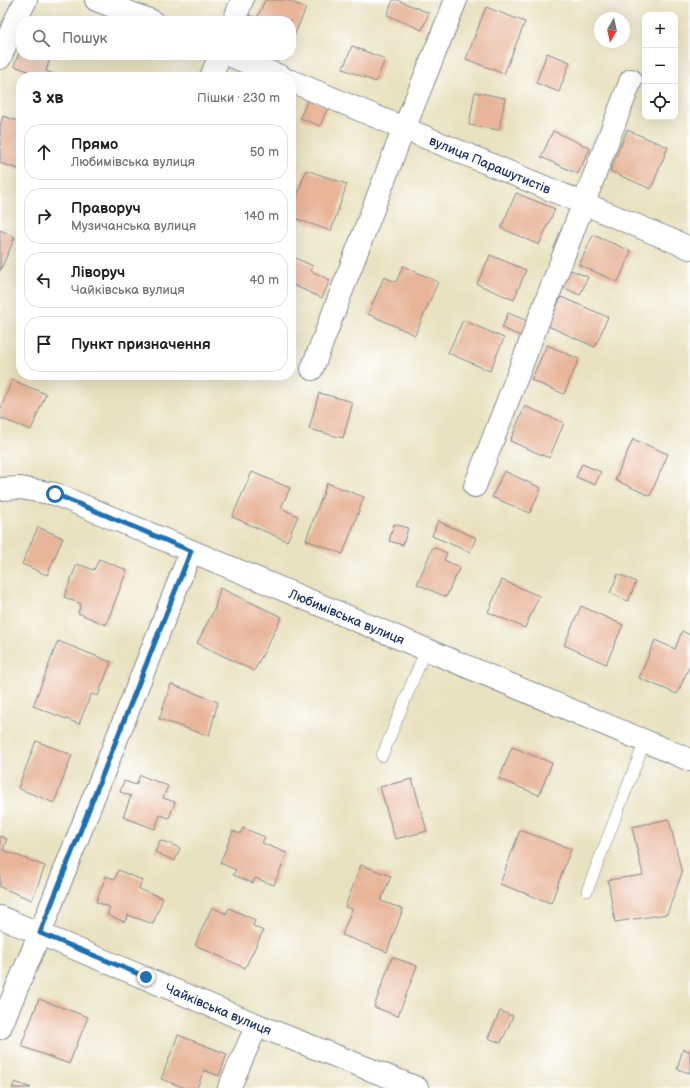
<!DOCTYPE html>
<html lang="uk">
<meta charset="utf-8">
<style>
:root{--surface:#fff;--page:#f2f2f2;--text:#202124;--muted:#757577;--line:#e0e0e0}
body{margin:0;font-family:"Balsamiq Sans",sans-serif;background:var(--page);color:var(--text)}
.controls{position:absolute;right:12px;top:12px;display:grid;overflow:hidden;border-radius:8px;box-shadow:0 4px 16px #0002}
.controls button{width:36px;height:36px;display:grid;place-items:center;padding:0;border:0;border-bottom:1px solid var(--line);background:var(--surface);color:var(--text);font:20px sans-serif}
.compass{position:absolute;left:594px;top:12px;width:36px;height:36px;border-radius:50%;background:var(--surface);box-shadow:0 4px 16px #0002;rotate:189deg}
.stop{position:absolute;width:12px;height:12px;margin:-9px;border:3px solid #1f6fb2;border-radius:50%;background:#fff}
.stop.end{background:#1f6fb2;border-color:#fff;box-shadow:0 1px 4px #0008}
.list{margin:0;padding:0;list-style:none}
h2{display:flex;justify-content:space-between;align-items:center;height:52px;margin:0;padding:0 16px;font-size:17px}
h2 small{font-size:13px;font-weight:400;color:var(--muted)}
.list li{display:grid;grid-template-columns:26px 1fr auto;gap:12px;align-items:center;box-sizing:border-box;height:56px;margin:0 8px 8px;padding:0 8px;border:1px solid var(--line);border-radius:16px}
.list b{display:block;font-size:15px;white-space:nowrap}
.list p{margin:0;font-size:13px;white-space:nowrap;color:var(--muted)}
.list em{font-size:13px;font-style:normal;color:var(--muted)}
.icon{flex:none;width:22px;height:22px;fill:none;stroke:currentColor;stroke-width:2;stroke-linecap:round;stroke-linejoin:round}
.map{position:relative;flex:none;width:690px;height:1088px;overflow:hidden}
.search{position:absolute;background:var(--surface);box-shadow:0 4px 16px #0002;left:16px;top:16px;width:280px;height:44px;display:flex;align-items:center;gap:10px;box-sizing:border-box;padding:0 14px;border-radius:16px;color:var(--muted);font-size:15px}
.panel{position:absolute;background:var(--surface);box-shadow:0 4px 16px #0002;left:16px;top:72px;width:280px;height:308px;border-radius:16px}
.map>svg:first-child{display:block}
.building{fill:#e8b599}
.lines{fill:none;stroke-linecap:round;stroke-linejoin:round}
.lane-casing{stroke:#82888f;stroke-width:12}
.street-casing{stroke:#82888f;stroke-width:24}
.lane{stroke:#fff;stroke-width:11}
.street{stroke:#fff;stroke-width:22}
.route{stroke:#1f6fb2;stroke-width:5}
.labels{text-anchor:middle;stroke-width:3.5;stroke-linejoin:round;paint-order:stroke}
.street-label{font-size:13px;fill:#1b2f5e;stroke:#fff}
</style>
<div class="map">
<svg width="690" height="1088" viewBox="0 0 690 1088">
<rect width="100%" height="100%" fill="#fff"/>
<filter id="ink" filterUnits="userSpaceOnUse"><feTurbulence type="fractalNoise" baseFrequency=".025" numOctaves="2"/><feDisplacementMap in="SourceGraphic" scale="8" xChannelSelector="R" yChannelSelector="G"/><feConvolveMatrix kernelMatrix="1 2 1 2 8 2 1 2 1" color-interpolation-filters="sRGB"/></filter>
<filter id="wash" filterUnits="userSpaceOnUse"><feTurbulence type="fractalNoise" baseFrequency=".012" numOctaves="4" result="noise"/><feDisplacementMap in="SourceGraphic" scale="16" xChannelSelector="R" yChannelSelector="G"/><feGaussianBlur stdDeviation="0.9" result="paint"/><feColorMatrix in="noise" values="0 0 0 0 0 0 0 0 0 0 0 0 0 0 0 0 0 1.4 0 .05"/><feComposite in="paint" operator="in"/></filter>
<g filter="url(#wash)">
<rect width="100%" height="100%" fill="#e9e2c0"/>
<g id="blocks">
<g class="building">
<polygon points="265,0 287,0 306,8 291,43 291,21 247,21 249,15 257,18"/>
<polygon points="393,0 397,0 429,13 422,30 387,15"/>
<polygon points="486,7 525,22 504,74 466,59"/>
<polygon points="352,46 385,59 376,82 343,69"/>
<polygon points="21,48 21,55 37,55 50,59 46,71 61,77 26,77 28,71 14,66"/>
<polygon points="547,53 570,62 559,92 536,83"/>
<polygon points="475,92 505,98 499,130 469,125"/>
<polygon points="21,93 21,106 17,104"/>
<polygon points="308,99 328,107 320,126 300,118"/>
<polygon points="3,116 21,122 21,170 0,163 0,126"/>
<polygon points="627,130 668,147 651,189 610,171"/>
<polygon points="553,131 590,148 578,174 541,157"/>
<polygon points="306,170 347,184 331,231 291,217 291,214"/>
<polygon points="516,193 555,209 539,245 501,228"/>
<polygon points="0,230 15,237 0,271"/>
<polygon points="593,235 631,251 618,282 579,265"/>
<polygon points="490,255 526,270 514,300 477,284"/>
<polygon points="291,256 313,266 311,271 330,280 322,298 291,284"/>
<polygon points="403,266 438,282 415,335 368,314 384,277 396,282"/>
<polygon points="568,269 588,277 580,295 560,286"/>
<polygon points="561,297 608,317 595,347 548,326"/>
<polygon points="508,313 527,321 520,336 502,328"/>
<polygon points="463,320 504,338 490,371 448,353"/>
<polygon points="547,345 579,359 564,394 531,380"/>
<polygon points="12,380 46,394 31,430 0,418 0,410"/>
<polygon points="319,393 353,402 343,438 309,429"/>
<polygon points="525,406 564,423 549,458 510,441"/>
<polygon points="633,439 668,454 650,496 615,480"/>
<polygon points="582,464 601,472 595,485 576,477"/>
<polygon points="504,471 541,488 530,513 492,497"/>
<polygon points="252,472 290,488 281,508 298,516 287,541 232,517"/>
<polygon points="327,483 364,497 343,554 306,540"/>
<polygon points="438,521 476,538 470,552 432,536"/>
<polygon points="394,524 408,528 403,545 389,541"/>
<polygon points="38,527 63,538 47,575 22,564"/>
<polygon points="433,547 447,553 444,560 460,567 446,597 417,584"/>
<polygon points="99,559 127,570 106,625 78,613 81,604 64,597 77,564 94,570"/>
<polygon points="618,574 636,582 628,601 610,593"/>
<polygon points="502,580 539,596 525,628 488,612"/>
<polygon points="220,588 282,617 254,671 197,643 215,608"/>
<polygon points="581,606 623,625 606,664 564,645"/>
<polygon points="682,631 690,635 690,665 677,694 639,678 655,640 675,649"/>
<polygon points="58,641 111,662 98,696 91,694 79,724 33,706"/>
<polygon points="171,684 218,702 209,736 159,719"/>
<polygon points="36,741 72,755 54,803 18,788"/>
<polygon points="512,747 552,763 539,795 499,779"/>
<polygon points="140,775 168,786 163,798 175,802 169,818 160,815 155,829 123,817 131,796 120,792 124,781 136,785"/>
<polygon points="412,779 427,831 395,839 380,787"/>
<polygon points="669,819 682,873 667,914 615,922 608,880 643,875 632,827"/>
<polygon points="243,828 265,837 262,843 287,853 274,885 255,878 253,883 233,875 236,870 220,863 233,831 240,834"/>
<polygon points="520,830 571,849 551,903 500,884"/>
<polygon points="0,836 7,839 3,850 45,866 32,900 0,887"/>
<polygon points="160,840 180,848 175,861 155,852"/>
<polygon points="361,865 391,876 381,901 403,909 387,952 342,935 352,909 345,907"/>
<polygon points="118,870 142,880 139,889 163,898 153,924 128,915 125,922 107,915 110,907 96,902 106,876 115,879"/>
<polygon points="212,907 226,914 229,908 255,920 253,926 263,931 245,968 195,945"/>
<polygon points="392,957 417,966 398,1016 374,1007"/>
<polygon points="39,999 88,1017 69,1064 21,1046"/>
<polygon points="500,1011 513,1016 501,1043 488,1038"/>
<polygon points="178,1035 227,1054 219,1076 204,1070 197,1088 185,1088 161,1079"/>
<polygon points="683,1049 690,1051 690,1073 677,1069"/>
<polygon points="15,1082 31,1088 12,1088"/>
</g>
</g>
</g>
<g filter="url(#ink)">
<use href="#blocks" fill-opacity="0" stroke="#82888f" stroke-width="1"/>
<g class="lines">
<g class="lane-casing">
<g id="lane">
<polyline points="382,756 426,649"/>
<polyline points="587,891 645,741"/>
</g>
</g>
<g class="street-casing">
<g id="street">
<polyline points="96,0 152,21"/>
<polyline points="234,21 242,0"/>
<polyline points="229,55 282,77"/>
<polyline points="0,58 16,19 26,0"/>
<polyline points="211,77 220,55"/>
<path id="s1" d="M291 81 690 248"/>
<polyline points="312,369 397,146 456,0"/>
<polyline points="475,486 631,80"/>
<path id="s2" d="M0 489 20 488 55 494 690 760"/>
<path id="s3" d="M0 917 257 1025 417 1088"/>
<polyline points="0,1028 40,933 191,551"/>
<polyline points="229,1088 257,1025"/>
</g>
</g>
<use href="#lane" class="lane"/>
<use href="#street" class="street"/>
</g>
</g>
<g class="lines" filter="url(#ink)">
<polyline class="route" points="55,494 191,551 40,933 146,977"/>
</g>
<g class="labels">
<g class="street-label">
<text dy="5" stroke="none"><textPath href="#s1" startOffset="216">вулиця Парашутистів</textPath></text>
<text dy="5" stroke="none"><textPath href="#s2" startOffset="372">Любимівська вулиця</textPath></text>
<text dy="5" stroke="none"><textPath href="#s3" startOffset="237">Чайківська вулиця</textPath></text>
</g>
</g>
</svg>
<div class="controls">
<button>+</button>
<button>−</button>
<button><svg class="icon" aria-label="locate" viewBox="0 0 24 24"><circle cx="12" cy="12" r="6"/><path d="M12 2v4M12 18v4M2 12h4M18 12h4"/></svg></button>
</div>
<svg class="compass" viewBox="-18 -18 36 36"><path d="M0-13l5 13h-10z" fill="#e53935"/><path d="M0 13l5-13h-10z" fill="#757577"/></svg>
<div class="stop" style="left:55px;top:494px"></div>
<div class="stop end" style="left:146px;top:977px"></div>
<div class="search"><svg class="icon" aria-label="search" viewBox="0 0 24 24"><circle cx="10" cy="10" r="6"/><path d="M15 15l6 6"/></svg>Пошук</div>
<section class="panel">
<h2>3 хв<small>Пішки · 230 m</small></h2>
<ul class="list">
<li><svg class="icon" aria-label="ahead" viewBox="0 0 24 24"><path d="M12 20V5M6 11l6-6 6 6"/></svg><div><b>Прямо</b><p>Любимівська вулиця</p></div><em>50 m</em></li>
<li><svg class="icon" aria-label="right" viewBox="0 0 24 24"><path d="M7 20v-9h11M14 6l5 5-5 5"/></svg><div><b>Праворуч</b><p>Музичанська вулиця</p></div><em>140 m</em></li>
<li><svg class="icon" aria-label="left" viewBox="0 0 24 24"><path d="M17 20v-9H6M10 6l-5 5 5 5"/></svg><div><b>Ліворуч</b><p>Чайківська вулиця</p></div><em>40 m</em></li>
<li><svg class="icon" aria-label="arrive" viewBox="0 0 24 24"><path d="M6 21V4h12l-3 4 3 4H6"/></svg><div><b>Пункт призначення</b></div></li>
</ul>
</section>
</div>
